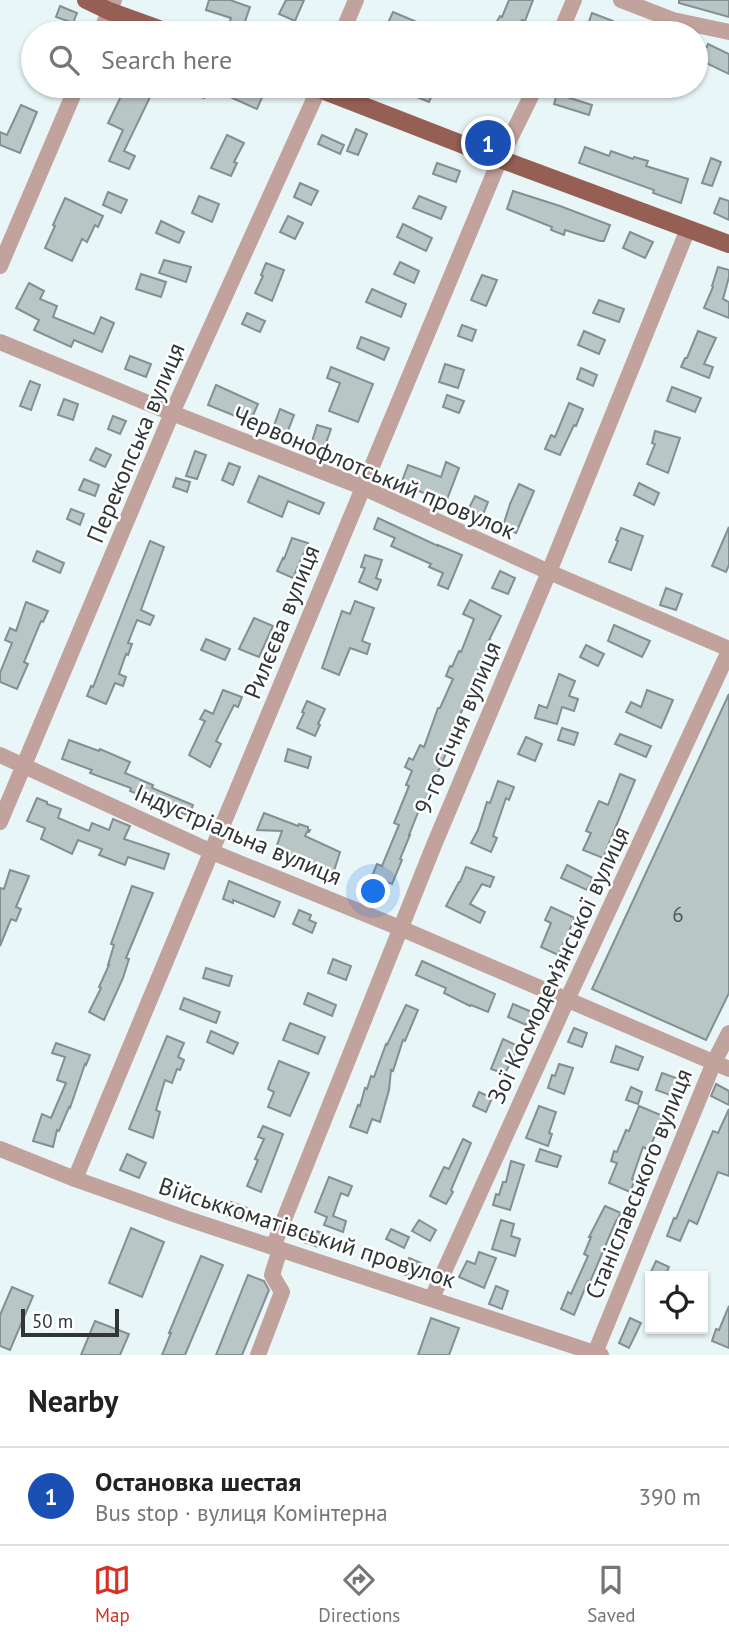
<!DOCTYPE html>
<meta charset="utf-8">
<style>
:root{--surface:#fff;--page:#f2f2f2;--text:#222;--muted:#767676;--line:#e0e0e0;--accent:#d93025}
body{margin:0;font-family:"PT Sans",sans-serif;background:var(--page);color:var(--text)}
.controls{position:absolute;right:21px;bottom:21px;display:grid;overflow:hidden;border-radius:0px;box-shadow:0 2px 5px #0004}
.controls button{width:63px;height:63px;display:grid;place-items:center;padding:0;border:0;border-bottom:2px solid var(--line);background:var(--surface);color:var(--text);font:35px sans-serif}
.scale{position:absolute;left:21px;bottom:18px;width:98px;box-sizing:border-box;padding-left:7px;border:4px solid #303535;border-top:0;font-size:19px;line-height:24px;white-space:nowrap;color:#303535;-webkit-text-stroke:5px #fff;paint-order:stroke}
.you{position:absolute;left:374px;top:892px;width:24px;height:24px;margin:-18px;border:5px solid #fff;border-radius:50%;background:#1a73e8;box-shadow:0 0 0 10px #1a73e833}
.badge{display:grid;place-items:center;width:46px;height:46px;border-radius:50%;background:var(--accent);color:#fff;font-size:23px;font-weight:700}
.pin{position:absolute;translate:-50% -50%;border:4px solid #fff;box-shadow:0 2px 7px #0006}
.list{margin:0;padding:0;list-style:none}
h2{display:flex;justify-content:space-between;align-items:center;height:91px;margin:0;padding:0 28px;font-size:30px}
h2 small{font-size:23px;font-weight:400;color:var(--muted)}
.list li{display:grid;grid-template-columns:46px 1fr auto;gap:21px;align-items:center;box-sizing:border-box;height:98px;padding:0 28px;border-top:2px solid var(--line)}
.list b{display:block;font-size:26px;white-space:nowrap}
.list p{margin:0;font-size:23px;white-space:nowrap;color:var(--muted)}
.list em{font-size:23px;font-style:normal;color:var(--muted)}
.icon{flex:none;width:38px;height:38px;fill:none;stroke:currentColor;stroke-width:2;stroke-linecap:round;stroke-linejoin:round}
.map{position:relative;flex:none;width:729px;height:1355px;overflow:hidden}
.search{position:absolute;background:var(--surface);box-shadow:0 2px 5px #0004;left:21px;right:21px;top:21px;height:77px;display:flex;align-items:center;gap:18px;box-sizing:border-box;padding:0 24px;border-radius:38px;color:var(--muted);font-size:26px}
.sheet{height:189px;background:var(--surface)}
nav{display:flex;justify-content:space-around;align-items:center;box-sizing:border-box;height:98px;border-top:2px solid var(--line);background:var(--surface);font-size:19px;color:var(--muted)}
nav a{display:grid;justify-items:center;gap:4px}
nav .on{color:var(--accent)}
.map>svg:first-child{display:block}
.building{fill:#b9c6c6;stroke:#838f90;stroke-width:2}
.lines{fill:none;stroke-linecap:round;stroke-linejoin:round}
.minor{stroke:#c2a29c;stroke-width:16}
.major{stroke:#955f54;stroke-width:18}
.labels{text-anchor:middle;stroke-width:5;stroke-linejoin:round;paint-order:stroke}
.number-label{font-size:21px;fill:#525959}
.street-label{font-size:24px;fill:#303535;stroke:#fff}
</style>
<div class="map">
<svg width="729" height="1355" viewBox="0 0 729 1355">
<rect width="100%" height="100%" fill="#e9f6f7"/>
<g class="building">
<polygon points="209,0 230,0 250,7 241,33 227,28 231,18 206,10"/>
<polygon points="286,0 304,0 295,21 279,14"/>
<polygon points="509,0 533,0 525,21 522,20 515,33 511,33 495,25 500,16 502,17"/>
<polygon points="679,0 729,0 729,17 679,3"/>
<polygon points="60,6 77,13 73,23 56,17"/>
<polygon points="393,12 417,22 413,33 388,23"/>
<polygon points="592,13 613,21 608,33 603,33 587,27"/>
<polygon points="696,43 707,47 708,44 729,54 729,74 696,58"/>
<polygon points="126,86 131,86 151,95 124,151 135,156 129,169 109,161 123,130 108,123"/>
<polygon points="175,86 208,86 204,98 174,88"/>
<polygon points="233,86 242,86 263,95 257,109 228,96"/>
<polygon points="390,86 436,86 429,102"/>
<polygon points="557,94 592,105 589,115 554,104"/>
<polygon points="21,105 37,112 20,153 0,145 0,132 7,135"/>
<polygon points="356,129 367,134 358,155 347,151"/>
<polygon points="227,135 244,143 234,162 237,163 231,176 211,168"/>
<polygon points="322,135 344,145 340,154 318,144"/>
<polygon points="585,147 609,156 611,151 633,159 634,157 648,161 646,166 688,179 681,203 653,193 654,190 579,163"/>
<polygon points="711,158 721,162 712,186 702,183"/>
<polygon points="437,163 460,171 456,182 433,174"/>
<polygon points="300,183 318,191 311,205 294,197"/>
<polygon points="513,191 560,206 610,225 604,241 600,241 565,230 564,235 551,230 552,227 507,209"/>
<polygon points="108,192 127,200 121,213 103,205"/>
<polygon points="199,196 219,204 212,222 192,213"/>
<polygon points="419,196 446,207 441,219 413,208"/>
<polygon points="65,198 103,216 98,227 95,225 87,242 82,239 72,261 45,248 55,226 53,225"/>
<polygon points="720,198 729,201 729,220 714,213"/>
<polygon points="288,216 303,223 295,239 280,232"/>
<polygon points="161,221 184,232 179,243 156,233"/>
<polygon points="403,224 432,238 426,251 397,237"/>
<polygon points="630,232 653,242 645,258 623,248"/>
<polygon points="164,260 191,267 186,282 159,273"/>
<polygon points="400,262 419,271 414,283 394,274"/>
<polygon points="266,263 284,270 272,301 255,293 263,276 261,275"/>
<polygon points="718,267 729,270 729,277 723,299 729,302 729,318 704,308 713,287 712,286"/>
<polygon points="141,274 166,282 161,297 136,289"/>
<polygon points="482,275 497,280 486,306 471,300"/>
<polygon points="29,283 44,291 40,299 57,306 53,317 94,334 101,317 114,323 102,352 74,340 71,347 34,330 39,320 16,308"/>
<polygon points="372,289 406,304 401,317 366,302"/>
<polygon points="599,300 624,309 619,322 593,313"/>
<polygon points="247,313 265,321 260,332 242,324"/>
<polygon points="462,325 476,330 472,341 458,336"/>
<polygon points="584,331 605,340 599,354 578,345"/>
<polygon points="698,331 716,338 704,364 713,367 709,378 681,367 685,358 687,358"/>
<polygon points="361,337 389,348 384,360 357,348"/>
<polygon points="130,356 151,364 146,377 125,369"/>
<polygon points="445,364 464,370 458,388 439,382"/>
<polygon points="331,367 373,384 358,422 329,411 340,383 327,378"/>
<polygon points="581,368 597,375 593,386 577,379"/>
<polygon points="30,381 40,385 31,410 20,406"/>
<polygon points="216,385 258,404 250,422 208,405"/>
<polygon points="672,387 701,398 695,412 667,401"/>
<polygon points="447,395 464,401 459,413 443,407"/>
<polygon points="64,399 78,404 73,420 58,415"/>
<polygon points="569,403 583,409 576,426 574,425 560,455 545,449 551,435 555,437"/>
<polygon points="280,409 294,415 286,436 272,431"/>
<polygon points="113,416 126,421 120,434 108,429"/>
<polygon points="317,425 331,429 323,451 311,445"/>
<polygon points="655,431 680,438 668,473 647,464 655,444 652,443"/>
<polygon points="96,448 111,455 105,467 90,460"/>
<polygon points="195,451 206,455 197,479 186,476"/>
<polygon points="446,462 459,468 446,502 401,484 408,465 441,477"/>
<polygon points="229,463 240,467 233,485 222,480"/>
<polygon points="259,476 324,503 319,514 288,501 282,517 248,502"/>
<polygon points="176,478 190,482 187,492 173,487"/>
<polygon points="84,479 99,485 95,496 79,490"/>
<polygon points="639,483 659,493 654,505 634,495"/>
<polygon points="519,484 534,491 516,533 503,526 510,504"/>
<polygon points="475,496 488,502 482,517 468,510"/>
<polygon points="71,509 84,514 80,525 67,519"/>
<polygon points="378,518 438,546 438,545 462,555 448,589 438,585 443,573 429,567 431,564 391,546 395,538 374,529"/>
<polygon points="729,527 729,565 726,572 712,566"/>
<polygon points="621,528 643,536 631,570 609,562 618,541 616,540"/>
<polygon points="292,538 308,543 293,578 277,571 283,558 284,559"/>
<polygon points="150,541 164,547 141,610 154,616 150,625 137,620 128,643 132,644 128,655 126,654 119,674 126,677 123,686 115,683 106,704 87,696 91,686 93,687"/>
<polygon points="37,551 64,563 60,573 33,561"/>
<polygon points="365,555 382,560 376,578 381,580 377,590 359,582 365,568 361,567"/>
<polygon points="500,571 515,578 508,594 492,588"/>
<polygon points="666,588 682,594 676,610 660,605"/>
<polygon points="470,600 501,616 489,640 490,640 470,692 453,731 445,756 421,810 419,810 409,835 410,835 400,859 402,860 392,884 372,876 377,864 382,866 399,825 394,823 409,786 406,785 412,771 405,767 409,758 413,760 420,745 424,747 438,708 440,708 453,679 446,676 450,666 452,667 459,651 461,652 474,619 463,614"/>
<polygon points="355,601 374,608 362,641 370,644 367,654 350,648 339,675 322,668 342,611 350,614"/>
<polygon points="26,602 48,611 43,622 41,621 24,662 28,664 17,689 0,682 0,673 12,643 5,640 10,628 16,631"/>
<polygon points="254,618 273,626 259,657 239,649"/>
<polygon points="614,625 650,641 642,657 608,641"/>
<polygon points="206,639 230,649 225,660 201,650"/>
<polygon points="586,645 604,654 598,666 580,657"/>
<polygon points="559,674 575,681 569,696 578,699 574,711 562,707 557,724 535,718 539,705 547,708"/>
<polygon points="223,690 242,697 238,707 234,705 216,741 221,744 210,767 189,755 205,721 200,719 205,710 213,714"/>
<polygon points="647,690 673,700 661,728 626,712 631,702 641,707"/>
<polygon points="729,694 729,993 706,1040 592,989"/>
<polygon points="307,701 325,709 318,724 320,725 315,736 297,728 304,713 302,712"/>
<polygon points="562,728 578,733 574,745 558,740"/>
<polygon points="620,734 651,746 646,757 615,744"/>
<polygon points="526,737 542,744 535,761 518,754"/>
<polygon points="69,740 99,751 100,749 130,762 125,773 153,785 152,788 193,805 189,816 130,791 131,788 90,773 92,770 62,759"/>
<polygon points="288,749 311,757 308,768 285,761"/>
<polygon points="620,774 635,780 603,858 583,850 591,833 586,831 599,801 608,805"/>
<polygon points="498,781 514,787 509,800 506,798 493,836 497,838 491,852 471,843 478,830 487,802 490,803"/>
<polygon points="37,798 47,802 47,804 61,809 58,818 89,831 92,823 109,830 113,819 130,826 124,839 169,854 164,869 128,857 125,865 99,855 102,849 78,840 72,854 41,839 45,828 27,821"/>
<polygon points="264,813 298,826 299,824 308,827 308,830 310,830 309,832 307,832 305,836 340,852 334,871 288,854 288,853 276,848 282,831 257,830"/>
<polygon points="567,865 593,878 587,890 561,878"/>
<polygon points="466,867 494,877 490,887 482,884 470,904 485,912 480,923 446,906 459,882 460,882"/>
<polygon points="10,870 29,876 16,907 21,909 16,921 11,919 0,946 0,888 4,889"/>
<polygon points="229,881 280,902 274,917 233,900 233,903 223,899"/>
<polygon points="132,886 153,893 126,958 129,959 123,978 104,1020 89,1012 101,988 99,987 109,965 108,965 114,945 111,944"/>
<polygon points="551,907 575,918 558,955 541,947 551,923 545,920"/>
<polygon points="299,910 311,915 309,920 316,923 312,933 293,924"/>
<polygon points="333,959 351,966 346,980 328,973"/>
<polygon points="422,961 495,994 488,1012 471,1005 470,1006 444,993 446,988 416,975"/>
<polygon points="206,968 232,976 229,986 203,978"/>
<polygon points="308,993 336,1005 332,1016 304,1004"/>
<polygon points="184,998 220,1012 216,1023 180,1009"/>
<polygon points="513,1004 532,1012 526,1025 508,1017"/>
<polygon points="406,1005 418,1010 405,1041 403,1040 393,1071 391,1070 389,1090 380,1122 372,1119 367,1133 350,1127 358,1105 360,1106 365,1088 367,1089 371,1076 374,1077 386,1044 387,1045"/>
<polygon points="290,1023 325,1037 318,1054 283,1040"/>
<polygon points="574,1028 587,1033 582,1047 568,1042"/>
<polygon points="211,1031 238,1043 233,1054 207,1042"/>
<polygon points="167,1036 184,1043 178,1057 184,1060 180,1070 177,1069 172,1083 165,1080 156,1110 160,1112 153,1138 129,1129"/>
<polygon points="503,1039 518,1046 505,1074 491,1069"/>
<polygon points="56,1043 90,1055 86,1065 85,1064 70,1108 69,1107 59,1131 57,1130 53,1147 33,1141 42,1114 51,1118 66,1083 57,1080 65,1057 52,1053"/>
<polygon points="616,1046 643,1057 638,1070 611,1062"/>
<polygon points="279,1061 309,1073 290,1116 268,1107 274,1092 268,1089"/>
<polygon points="559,1064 573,1068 564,1094 548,1088 552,1075 555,1076"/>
<polygon points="662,1073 679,1079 673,1096 656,1090"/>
<polygon points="716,1084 729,1091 729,1105 711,1096"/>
<polygon points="631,1087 642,1092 638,1104 626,1100"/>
<polygon points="479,1092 492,1098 486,1112 473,1106"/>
<polygon points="539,1106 556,1112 549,1133 552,1134 548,1146 526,1138"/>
<polygon points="639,1106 663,1116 649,1150 643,1147 632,1179 635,1180 630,1192 609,1183 617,1163 611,1161 614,1151 617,1152 626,1130 629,1131"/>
<polygon points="729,1109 729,1176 718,1172 697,1224 689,1220 680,1241 667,1236 674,1218 676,1219 713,1131 718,1133"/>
<polygon points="263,1126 283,1134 261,1192 247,1186 258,1160 255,1159 264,1139 258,1137"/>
<polygon points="463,1139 471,1143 451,1190 453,1192 446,1204 430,1196 444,1167 449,1169"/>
<polygon points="540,1149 561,1156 557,1167 536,1161"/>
<polygon points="127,1154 146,1163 139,1178 120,1170"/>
<polygon points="511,1161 524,1165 510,1210 493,1205 496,1194 499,1195 503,1182 506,1182"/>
<polygon points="329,1177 352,1186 348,1196 341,1193 333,1216 346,1221 343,1232 324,1225 327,1217 315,1212"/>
<polygon points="231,1202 250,1209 246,1222 227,1216"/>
<polygon points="605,1206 621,1213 615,1223 590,1282 588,1281 574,1315 561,1309 568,1292 571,1294 588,1256 584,1254 591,1237 589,1237"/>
<polygon points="419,1220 436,1230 430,1241 412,1231"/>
<polygon points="501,1220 514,1224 511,1236 520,1239 515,1256 492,1249"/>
<polygon points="131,1228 164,1242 142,1297 109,1283"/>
<polygon points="308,1228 322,1233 318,1247 304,1242"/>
<polygon points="391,1229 409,1237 404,1248 386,1239"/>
<polygon points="479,1252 496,1258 484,1288 459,1277 467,1261 475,1264"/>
<polygon points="201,1256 223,1265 185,1355 162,1355 171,1333 169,1333"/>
<polygon points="409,1258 421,1263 414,1278 403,1274"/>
<polygon points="656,1261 669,1267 665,1276 649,1276"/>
<polygon points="248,1275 264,1281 269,1290 242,1355 216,1355"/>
<polygon points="496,1286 508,1291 502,1309 489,1304"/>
<polygon points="12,1287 33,1296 10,1350 0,1346 0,1315"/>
<polygon points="729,1306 729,1348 712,1341 716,1329 719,1330"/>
<polygon points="431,1318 459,1328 449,1355 418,1355"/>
<polygon points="630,1318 641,1323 629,1348 619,1343"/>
<polygon points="95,1321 129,1334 120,1355 81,1355"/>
</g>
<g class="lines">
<g class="minor">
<polyline points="621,0 673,20 729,32"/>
<polyline points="100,33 114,0"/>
<polyline points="342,33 356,0"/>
<polyline points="560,33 574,0"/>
<polyline points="0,266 77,86"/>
<polyline points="0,342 172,413 362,487 549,572 729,649"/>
<polyline points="0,755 212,852 400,928 729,1069"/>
<polyline points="0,822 172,413 320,86"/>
<polyline points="0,1149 75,1179 185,1218 601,1355"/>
<polyline points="75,1179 500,159 536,86"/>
<polyline points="273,1247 434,845 549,572 688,229"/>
<polyline points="432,1298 567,1000 729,651"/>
<polyline points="595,1353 714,1062 729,1033"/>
<polyline points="258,1355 282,1292 272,1275 280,1249"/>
</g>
<g class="major">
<polyline points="86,0 109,11 170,33"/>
<polyline points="312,86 500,159 729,244"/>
</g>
</g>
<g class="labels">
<g class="number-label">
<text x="678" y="922">6</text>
</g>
<g class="street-label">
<text transform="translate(136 443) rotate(-67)" y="8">Перекопська вулиця</text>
<text transform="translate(374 473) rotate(23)" y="8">Червонофлотський провулок</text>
<text transform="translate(282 622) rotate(-68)" y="8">Рилєєва вулиця</text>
<text transform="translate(458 728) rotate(-67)" y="8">9-го Січня вулиця</text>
<text transform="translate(238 835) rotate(23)" y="8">Індустріальна вулиця</text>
<text transform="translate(559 965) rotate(-65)" y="8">Зої Космодем’янської вулиця</text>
<text transform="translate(639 1184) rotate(-68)" y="8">Станіславського вулиця</text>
<text transform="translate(307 1233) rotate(18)" y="8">Військкоматівський провулок</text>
</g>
</g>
</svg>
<div class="controls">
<button><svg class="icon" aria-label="locate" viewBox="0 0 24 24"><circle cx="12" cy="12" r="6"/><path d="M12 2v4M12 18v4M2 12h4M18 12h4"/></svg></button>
</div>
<div class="scale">50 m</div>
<div class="you"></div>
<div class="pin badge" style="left:488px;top:143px;background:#1a4fb4">1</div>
<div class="search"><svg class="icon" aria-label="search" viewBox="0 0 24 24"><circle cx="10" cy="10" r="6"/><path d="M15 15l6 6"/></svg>Search here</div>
</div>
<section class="sheet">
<h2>Nearby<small></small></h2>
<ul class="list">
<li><span class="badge" style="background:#1a4fb4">1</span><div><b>Остановка шестая</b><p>Bus stop · вулиця Комінтерна</p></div><em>390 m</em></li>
</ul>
</section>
<nav>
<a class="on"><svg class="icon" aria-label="map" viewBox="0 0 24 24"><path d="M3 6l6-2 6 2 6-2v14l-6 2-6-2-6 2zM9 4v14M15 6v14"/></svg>Map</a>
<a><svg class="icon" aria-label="directions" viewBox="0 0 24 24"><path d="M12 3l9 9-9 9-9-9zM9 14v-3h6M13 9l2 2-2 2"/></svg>Directions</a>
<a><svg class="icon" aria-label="saved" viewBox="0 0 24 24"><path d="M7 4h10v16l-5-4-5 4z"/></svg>Saved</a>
</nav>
